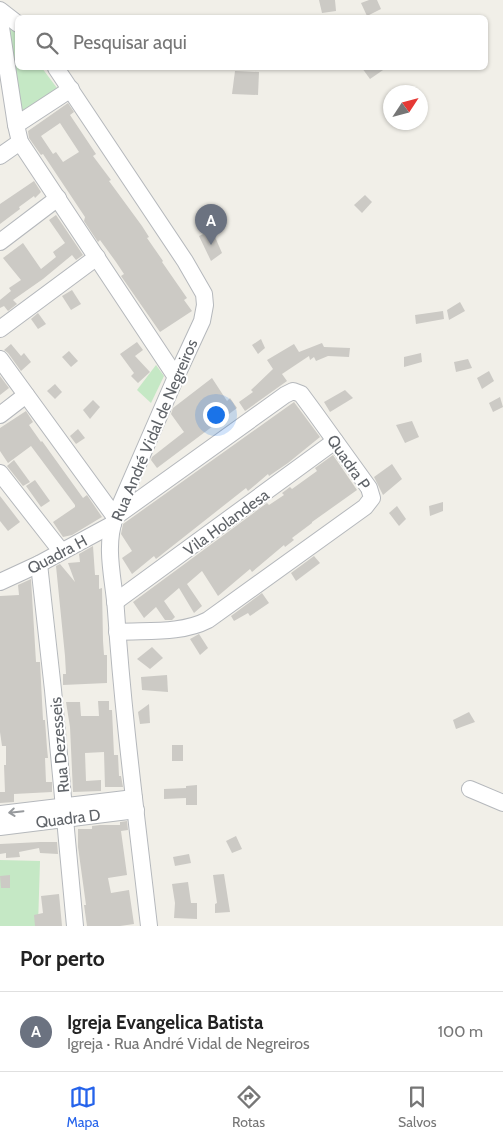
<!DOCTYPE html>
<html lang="pt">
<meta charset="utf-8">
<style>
:root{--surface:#fff;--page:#f6f6f6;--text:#222;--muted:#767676;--line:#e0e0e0;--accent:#2563eb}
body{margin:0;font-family:Cabin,sans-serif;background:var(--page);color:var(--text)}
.compass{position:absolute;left:383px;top:85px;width:45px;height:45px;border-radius:50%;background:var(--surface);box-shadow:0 1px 4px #0004;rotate:54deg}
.you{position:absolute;left:215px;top:414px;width:18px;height:18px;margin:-12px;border:4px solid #fff;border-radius:50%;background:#1a73e8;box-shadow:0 0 0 8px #1a73e833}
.badge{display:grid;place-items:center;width:32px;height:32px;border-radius:50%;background:var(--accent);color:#fff;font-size:16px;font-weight:700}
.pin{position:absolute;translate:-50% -41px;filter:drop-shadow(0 1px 2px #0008)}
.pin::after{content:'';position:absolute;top:26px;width:18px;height:15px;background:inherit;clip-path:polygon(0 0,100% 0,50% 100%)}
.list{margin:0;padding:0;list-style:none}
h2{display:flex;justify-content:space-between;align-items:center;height:65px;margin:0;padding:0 20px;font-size:21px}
h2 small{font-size:16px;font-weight:400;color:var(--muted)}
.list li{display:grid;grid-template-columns:32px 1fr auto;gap:15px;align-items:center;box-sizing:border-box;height:80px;padding:0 20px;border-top:1px solid var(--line)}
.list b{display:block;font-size:19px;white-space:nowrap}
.list p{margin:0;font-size:16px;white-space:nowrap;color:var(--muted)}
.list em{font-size:16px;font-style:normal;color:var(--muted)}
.icon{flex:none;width:28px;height:28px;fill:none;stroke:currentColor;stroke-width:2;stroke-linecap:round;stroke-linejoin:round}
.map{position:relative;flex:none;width:503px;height:926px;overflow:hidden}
.search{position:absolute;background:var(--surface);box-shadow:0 1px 4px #0004;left:15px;right:15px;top:15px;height:55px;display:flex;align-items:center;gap:12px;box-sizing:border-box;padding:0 18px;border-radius:8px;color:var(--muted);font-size:19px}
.sheet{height:145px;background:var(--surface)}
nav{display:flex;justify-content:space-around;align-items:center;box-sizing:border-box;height:70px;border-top:1px solid var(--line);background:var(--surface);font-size:14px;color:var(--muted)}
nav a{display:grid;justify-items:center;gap:2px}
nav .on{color:var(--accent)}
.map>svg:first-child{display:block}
.green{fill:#c5e8c5}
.building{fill:#cccac5;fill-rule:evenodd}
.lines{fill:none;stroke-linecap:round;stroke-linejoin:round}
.minor-casing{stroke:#b5b8bc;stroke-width:18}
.minor{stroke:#fff;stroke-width:16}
.oneway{stroke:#979a9d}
.labels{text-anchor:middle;stroke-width:4;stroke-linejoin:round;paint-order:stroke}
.street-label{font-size:16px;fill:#5f6368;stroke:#fff}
</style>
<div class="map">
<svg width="503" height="926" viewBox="0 0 503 926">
<rect width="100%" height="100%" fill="#f1efe8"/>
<g class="green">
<polygon points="8,22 17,35 18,68 42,68 57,88 20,115"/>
<polygon points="156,365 164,376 151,403 137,390"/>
<polygon points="0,860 40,861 38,926 0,926"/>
</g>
<g class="building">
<polygon points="319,0 335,0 336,11 322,13"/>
<polygon points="369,0 377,0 381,9 367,16 361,3"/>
<polygon points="362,68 386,68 370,79"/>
<polygon points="235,71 259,72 258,95 232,94"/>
<path d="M68 103 74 112 70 115 96 154 93 156 111 180 109 181 142 226 149 237 147 238 163 261 162 262 187 298 184 300 192 311 160 332 121 276 124 274 116 262 100 240 98 242 84 221 85 217 43 154 41 155 29 138 28 131ZM60 123 79 152 63 162 56 152 53 154 41 136Z"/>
<polygon points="34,181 41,192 35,198 34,196 19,207 20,209 0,224 0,204"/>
<polygon points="365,195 372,202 362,213 354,205"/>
<polygon points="56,215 83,255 76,260 72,255 43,279 13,300 17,304 8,311 4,306 0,308 0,300 11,291 9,288 21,280 3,258 23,243 41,269 56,257 53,252 65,243 49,220"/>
<polygon points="212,230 222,253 211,261 199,236"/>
<polygon points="72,290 81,304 71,310 62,296"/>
<polygon points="460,302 465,311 449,320 447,310"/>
<polygon points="443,311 444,319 416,324 415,315"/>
<polygon points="38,313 46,324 38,329 31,319"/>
<polygon points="261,339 265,348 258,354 252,345"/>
<polygon points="137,342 143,350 135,356 150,372 138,383 131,376 134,373 120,354"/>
<polygon points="322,343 324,347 350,348 349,357 328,356 316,361 314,357 310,360 309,356 282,374 287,381 245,411 239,402 253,392 251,390 273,369 267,360 294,344 299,352"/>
<polygon points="11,344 21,356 24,353 31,362 21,371 8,353 4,350"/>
<polygon points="69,351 78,361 71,367 62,357"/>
<polygon points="421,353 422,362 404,367 404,357"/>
<polygon points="468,359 472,368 456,372 454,362"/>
<polygon points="489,371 494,381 482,389 477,378"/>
<polygon points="0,376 9,388 0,395"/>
<polygon points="212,378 227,401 230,398 237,408 157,468 151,460 152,457 184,432 171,414 173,408"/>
<polygon points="55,384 62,392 55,399 47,391"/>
<polygon points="345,390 353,398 330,412 324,402"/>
<polygon points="500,397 503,407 493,412 489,403"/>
<polygon points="93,400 100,407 90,419 83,410"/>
<polygon points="294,402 320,437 288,463 269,476 268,474 248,491 246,488 156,559 154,556 132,574 122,558 132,551 121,534 123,524"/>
<polygon points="26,411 33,422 29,425 41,442 42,441 83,498 87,495 102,517 72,535 63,537 53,522 75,507 75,505 31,446 8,463 0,451 0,428"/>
<polygon points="412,421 419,437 405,443 396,425"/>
<polygon points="78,429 85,438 76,444 70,436"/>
<polygon points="333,455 357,490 312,522 312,523 292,538 294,540 285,547 284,545 252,572 250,569 218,596 202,571 187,584 202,606 194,613 179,588 164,601 175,617 172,620 165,620 156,607 144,618 133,602 267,503 269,505 284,495 282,493 290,487 292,489 317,471 315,468"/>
<polygon points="14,460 30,482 23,486 7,466"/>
<polygon points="392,464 402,479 383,495 374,477"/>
<polygon points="35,480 50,501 41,507 26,486"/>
<polygon points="0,496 20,522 8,531 0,521"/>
<polygon points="443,502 443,511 430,516 429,506"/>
<polygon points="397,506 406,519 399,526 389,513"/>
<polygon points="93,546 95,575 99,575 99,589 102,588 103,641 104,655 107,655 107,683 63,685 63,674 66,674 65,656 56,566 60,564 75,582 68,563 80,562 79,554"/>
<polygon points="314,556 320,563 296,581 291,573"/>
<polygon points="31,579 36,662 40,662 43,720 45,720 47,748 48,758 45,758 46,782 52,782 52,792 14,794 14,802 0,803 0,792 5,792 4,765 6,765 6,746 2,746 0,732 0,596 19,595 18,585"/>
<polygon points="262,593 269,603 250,616 248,613 234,621 231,616"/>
<polygon points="199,634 208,648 200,655 190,639"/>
<polygon points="152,647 163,658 150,669 137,659"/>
<polygon points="167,675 168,692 142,690 141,677"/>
<polygon points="98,701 109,701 109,710 112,710 114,755 118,755 119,776 121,776 123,787 105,787 104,752 85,753 86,781 101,780 101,791 73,792 70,727 66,702 80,702 81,716 99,716"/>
<polygon points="149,704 150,723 140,724 138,712"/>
<polygon points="469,712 475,722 456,729 453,720"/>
<rect x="172" y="745" width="11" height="16"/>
<polygon points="197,785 197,805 186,805 186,798 164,799 164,789 186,788 186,786"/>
<polygon points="127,821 128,830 121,831 127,875 108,878 111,893 129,890 134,924 120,926 87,926 84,905 86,905 78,847 78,829 92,829 92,826 100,825 120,825 120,822"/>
<polygon points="236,836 242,849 232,853 226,841"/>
<polygon points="40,842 57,842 58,854 40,853 39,848 19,852 20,857 6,858 6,853 0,854 0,844"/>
<polygon points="189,854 191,863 175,866 173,857"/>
<polygon points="224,874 230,912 215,913 215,904 217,903 213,875"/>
<polygon points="10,875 10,888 1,888 0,876"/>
<polygon points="188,882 191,903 197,903 197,919 174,918 175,903 172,884"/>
<polygon points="59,894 62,926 35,926 34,915 43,913 41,896"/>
</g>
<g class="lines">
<g class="minor-casing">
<g id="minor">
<polyline points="0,10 18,24"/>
<polyline points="0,21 16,125 20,142 176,377"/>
<path d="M56 68 185 261 204 294 205 305 202 321 176 377 115 517C104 548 114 580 116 611 123 716 137 821 149 926"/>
<polyline points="16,125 71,89"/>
<polyline points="0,156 20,142"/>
<polyline points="0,242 58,198"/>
<polyline points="0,329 97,257"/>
<path d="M0 359 115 517 285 395 293 391 301 394 315 413 369 488 372 498 365 507 208 620C181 634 147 630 117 632"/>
<polyline points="0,415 26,395"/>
<polyline points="0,473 61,551"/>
<polyline points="39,564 53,690 75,926"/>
<polyline points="0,582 39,564 113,524"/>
<polyline points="115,602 335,441"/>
<polyline points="470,789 503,803"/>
<polyline points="0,814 134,798"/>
<polyline points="0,827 136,810"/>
</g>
</g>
<use href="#minor" class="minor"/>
</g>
<defs><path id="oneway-shaft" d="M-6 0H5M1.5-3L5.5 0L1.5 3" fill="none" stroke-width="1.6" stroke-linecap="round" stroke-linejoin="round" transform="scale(1.25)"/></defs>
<use class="oneway" href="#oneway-shaft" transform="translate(16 812) rotate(174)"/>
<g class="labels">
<g class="street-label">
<text transform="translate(154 430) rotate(-67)" y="6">Rua André Vidal de Negreiros</text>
<text transform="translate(349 462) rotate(55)" y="6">Quadra P</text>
<text transform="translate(226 522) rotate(-36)" y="6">Vila Holandesa</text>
<text transform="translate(57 554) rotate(-28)" y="6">Quadra H</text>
<text transform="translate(59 745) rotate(-95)" y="6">Rua Dezesseis</text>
<text transform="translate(68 818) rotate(-7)" y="6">Quadra D</text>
</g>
</g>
</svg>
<svg class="compass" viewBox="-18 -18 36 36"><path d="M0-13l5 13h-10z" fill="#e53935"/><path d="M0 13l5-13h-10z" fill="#767676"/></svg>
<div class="you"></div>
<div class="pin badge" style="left:211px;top:245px;background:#6b7280">A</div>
<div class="search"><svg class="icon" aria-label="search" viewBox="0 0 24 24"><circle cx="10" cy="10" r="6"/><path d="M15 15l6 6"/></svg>Pesquisar aqui</div>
</div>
<section class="sheet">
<h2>Por perto<small></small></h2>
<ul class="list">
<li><span class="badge" style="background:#6b7280">A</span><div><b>Igreja Evangelica Batista</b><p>Igreja · Rua André Vidal de Negreiros</p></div><em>100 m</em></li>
</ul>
</section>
<nav>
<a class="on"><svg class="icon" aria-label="map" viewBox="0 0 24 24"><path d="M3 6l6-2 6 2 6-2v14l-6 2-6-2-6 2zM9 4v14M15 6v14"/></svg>Mapa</a>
<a><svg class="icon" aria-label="directions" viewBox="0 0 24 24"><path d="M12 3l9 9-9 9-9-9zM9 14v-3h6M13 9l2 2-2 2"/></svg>Rotas</a>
<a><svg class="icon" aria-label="saved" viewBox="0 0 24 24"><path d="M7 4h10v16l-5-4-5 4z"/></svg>Salvos</a>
</nav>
